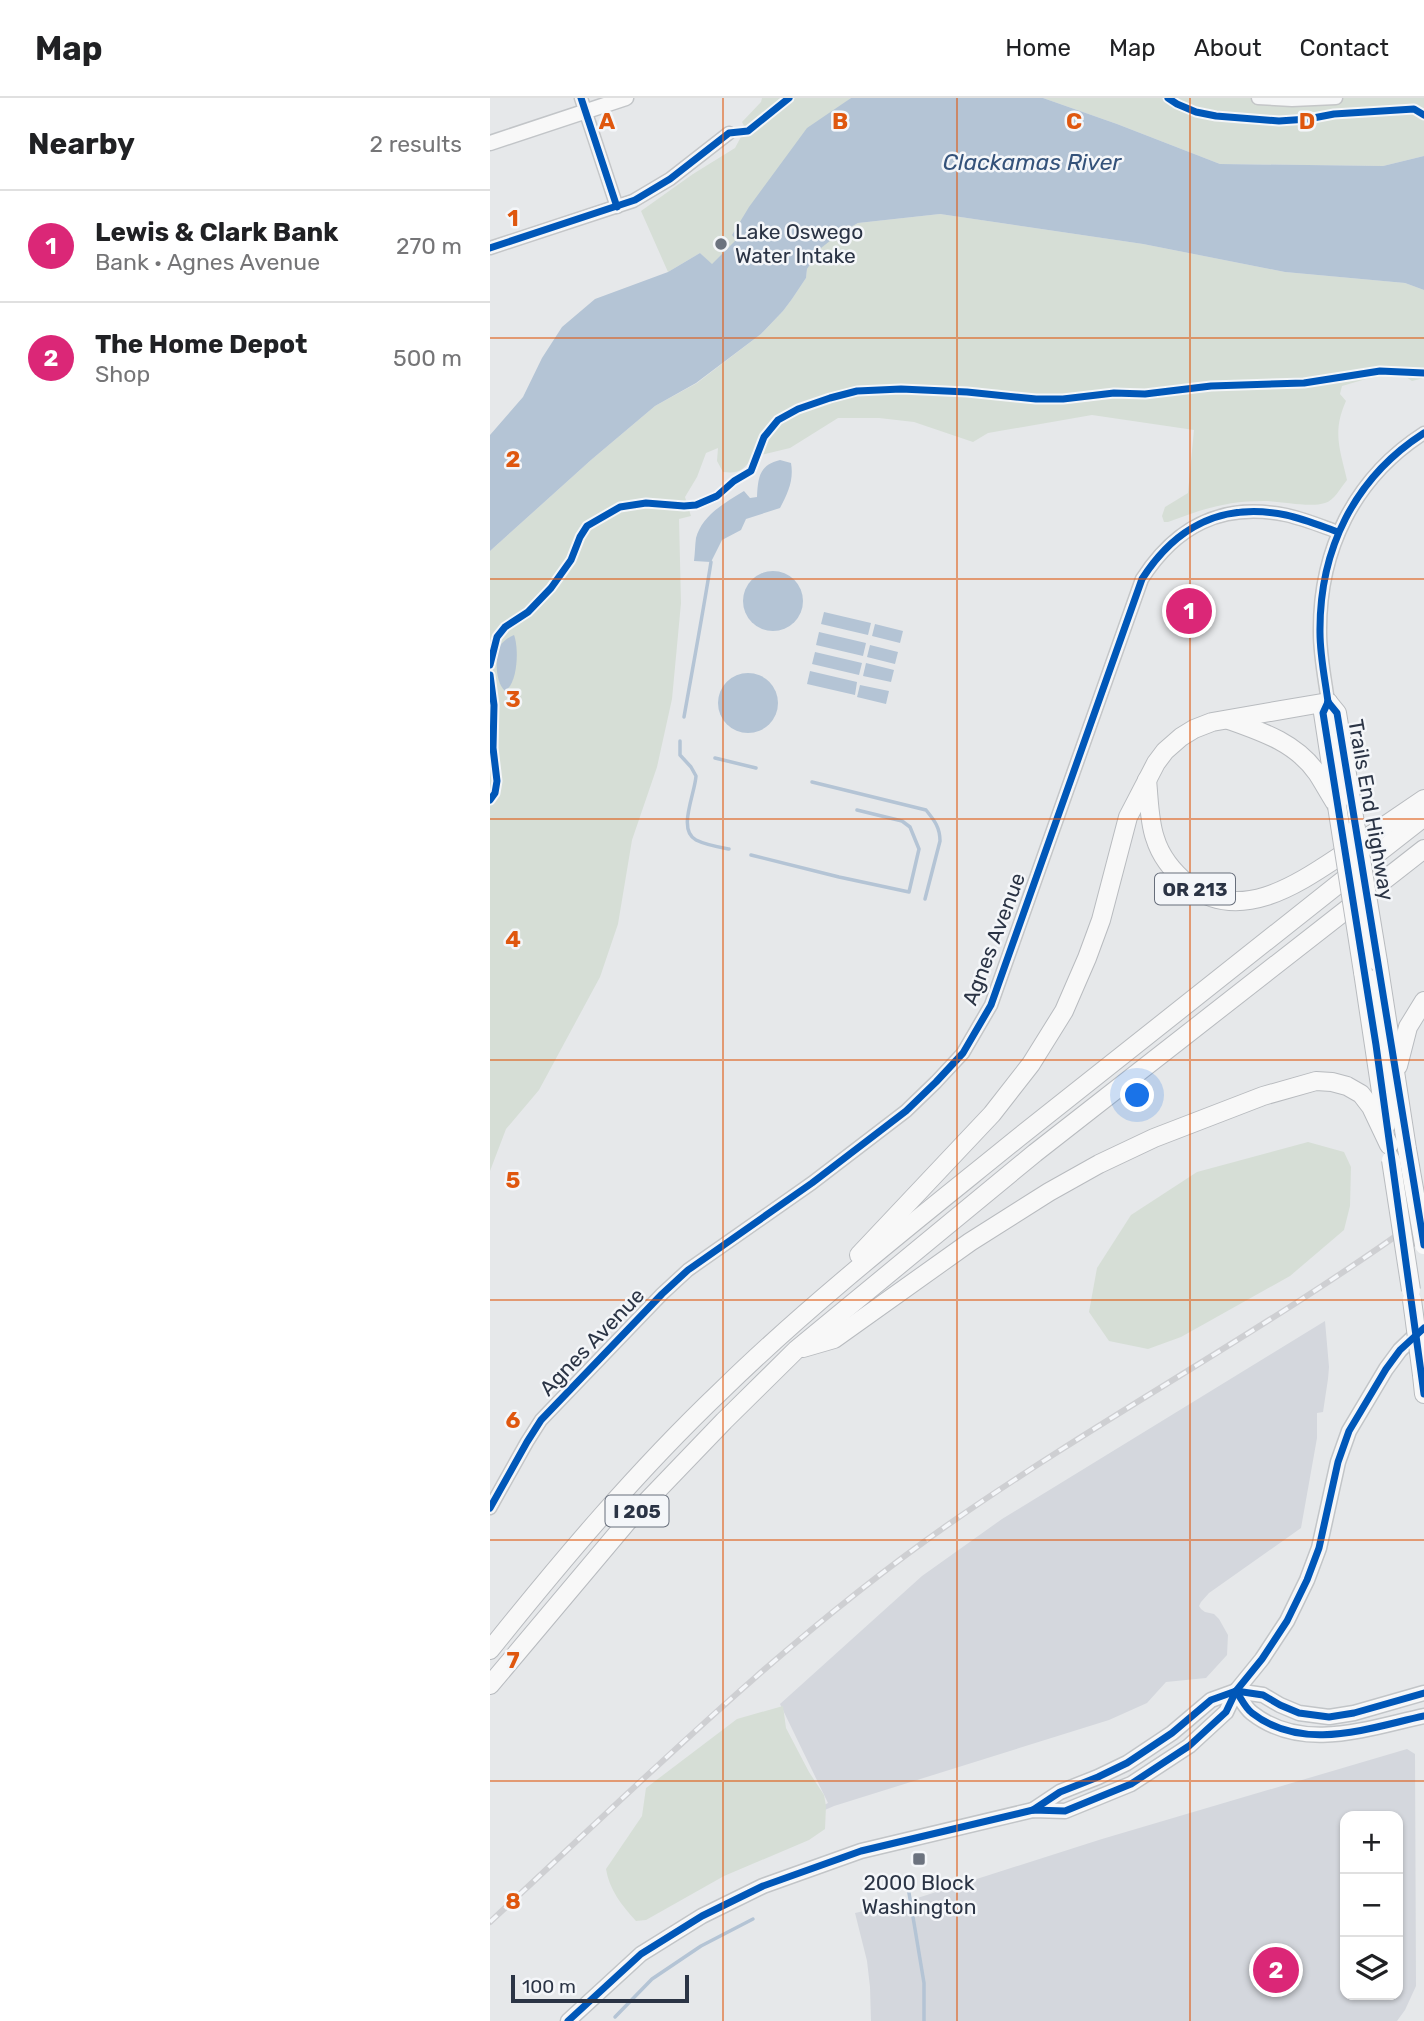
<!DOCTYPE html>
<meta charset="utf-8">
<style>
:root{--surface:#fff;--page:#f2f2f2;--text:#202124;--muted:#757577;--line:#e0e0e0;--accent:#db2777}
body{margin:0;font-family:Rubik,sans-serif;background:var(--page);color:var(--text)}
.controls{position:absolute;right:21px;bottom:21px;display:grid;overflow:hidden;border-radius:14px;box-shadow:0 2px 5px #0004}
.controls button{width:63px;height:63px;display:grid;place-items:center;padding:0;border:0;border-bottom:2px solid var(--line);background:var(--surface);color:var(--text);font:35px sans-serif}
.scale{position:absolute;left:21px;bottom:18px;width:178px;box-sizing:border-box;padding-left:7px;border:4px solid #2b3445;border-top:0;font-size:19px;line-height:24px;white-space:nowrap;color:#2b3445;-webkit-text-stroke:5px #f4f6f9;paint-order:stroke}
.you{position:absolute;left:648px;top:998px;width:24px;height:24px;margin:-18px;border:5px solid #fff;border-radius:50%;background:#1a73e8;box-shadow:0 0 0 10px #1a73e833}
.badge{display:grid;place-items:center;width:46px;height:46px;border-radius:50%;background:var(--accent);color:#fff;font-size:23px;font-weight:700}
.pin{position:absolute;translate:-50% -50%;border:4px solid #fff;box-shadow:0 2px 7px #0006}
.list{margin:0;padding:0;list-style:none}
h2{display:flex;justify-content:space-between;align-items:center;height:91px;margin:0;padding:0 28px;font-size:30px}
h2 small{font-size:23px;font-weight:400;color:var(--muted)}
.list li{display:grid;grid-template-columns:46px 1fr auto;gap:21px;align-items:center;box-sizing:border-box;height:112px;padding:0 28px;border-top:2px solid var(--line)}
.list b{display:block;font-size:26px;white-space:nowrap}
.list p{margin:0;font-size:23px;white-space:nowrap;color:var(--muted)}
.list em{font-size:23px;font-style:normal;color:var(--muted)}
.icon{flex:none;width:38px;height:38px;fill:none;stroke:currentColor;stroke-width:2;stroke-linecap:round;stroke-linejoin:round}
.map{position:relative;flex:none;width:934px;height:1923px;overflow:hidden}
header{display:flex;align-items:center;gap:42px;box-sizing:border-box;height:98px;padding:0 35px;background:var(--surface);border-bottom:2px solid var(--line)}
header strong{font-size:33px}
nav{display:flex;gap:38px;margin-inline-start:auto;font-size:24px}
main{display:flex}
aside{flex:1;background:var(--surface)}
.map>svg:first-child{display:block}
.built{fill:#d4d7dd;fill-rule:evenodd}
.green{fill:#d6ded6}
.water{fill:#b4c4d5}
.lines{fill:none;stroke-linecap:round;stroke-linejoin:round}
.stream{stroke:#b4c4d5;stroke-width:3.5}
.minor-casing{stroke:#c4c6c8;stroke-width:15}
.major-casing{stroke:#c2c5c8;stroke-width:17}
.highway-casing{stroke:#b8bbbf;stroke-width:20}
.minor{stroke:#f5f6f7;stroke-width:12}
.major{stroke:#f8f8f8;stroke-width:14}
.highway{stroke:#f8f8f8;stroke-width:18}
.rail-casing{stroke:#cecfd2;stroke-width:6}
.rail{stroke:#f4f6f9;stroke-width:3.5;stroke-dasharray:10;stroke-linecap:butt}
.highway-bridge-casing{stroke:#b8bbbf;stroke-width:20;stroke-linecap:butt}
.highway-bridge{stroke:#f8f8f8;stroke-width:18}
.cycleway-casing{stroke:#f4f6f9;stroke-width:11}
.cycleway{stroke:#0057b8;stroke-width:7}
.grid{fill:none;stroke:#df570f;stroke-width:2;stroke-opacity:0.55}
.poi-dot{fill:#6c737f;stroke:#f4f6f9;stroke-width:2.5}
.labels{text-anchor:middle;stroke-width:5;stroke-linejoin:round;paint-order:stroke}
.shield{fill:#f4f6f9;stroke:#676e7b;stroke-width:2}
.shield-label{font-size:19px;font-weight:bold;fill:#2b3445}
.poi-label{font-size:21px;fill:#2b3445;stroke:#f4f6f9;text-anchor:start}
.street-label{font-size:21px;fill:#2b3445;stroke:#f4f6f9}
.water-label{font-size:23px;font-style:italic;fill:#34527a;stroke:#f4f6f9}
.grid-label{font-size:23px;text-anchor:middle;font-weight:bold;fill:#df570f;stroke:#f4f6f9;stroke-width:5;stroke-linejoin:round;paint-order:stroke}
</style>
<header>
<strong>Map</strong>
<nav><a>Home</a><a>Map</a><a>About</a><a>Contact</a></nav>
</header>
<main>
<aside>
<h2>Nearby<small>2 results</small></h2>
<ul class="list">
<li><span class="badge">1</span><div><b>Lewis &amp; Clark Bank</b><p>Bank · Agnes Avenue</p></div><em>270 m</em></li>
<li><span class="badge">2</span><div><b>The Home Depot</b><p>Shop</p></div><em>500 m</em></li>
</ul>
</aside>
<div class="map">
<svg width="934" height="1923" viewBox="0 0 934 1923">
<rect width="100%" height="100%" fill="#e6e8ea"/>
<g class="built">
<polygon points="835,1223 839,1269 838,1281 833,1314 827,1315 827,1340 811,1430 719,1495 711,1504 709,1508 711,1511 715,1514 724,1516 729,1521 738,1537 737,1557 716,1580 676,1584 657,1605 619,1622 344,1708 328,1715 326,1711 338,1705 290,1606 432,1478 512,1421"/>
<path d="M917 1651 925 1656 926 1888 915 1912 907 1923H381L380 1889 377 1863 365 1815 415 1804 612 1741ZM908 1718V1897H855V1718Z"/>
</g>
<g class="green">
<polygon points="272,0 361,0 352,7 247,142 222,167 210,155 178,174 151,113 203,76 245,50 253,35 254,28 252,24 271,4"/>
<polygon points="553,0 934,0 934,58 893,68 730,66 627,26"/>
<path d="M450 116 653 146 795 174 915 185 934 192V280L922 283 910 275 876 281 852 288 850 296 856 303C842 334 850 351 857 382 851 389 844 403 835 405 820 410 790 403 774 403 736 403 713 411 678 424H674L672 418 675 409 698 395 704 332 602 317 498 335 483 344 424 324 389 320H348L300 350 263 359C253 372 250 376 233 374L227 363 228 350 216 355 207 379 195 399 201 418 189 421 191 505 182 601 167 669 142 742 128 826 110 879 49 992 16 1031 0 1073V453L101 362 165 308 207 285 271 236 293 213 302 201 316 180 317 171 331 149 350 135 368 125Z"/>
<polygon points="818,1044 854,1054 861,1069 860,1108 854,1132 800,1178 691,1239 658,1251 619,1243 599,1214 607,1170 641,1117 707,1074"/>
<path d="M293 1608 296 1630 319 1674 334 1697 336 1708 335 1731 319 1742 234 1778 156 1822 146 1823C132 1808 119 1791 116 1771L152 1718 156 1690 247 1621Z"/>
</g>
<g class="water">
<polygon points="361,0 553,0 627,26 730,66 893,68 934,58 934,192 915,185 795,174 653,146 450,116 368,125 350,135 331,150 317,171 316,180 302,201 293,213 271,236 206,285 165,308 101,362 0,453 0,337 33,299 52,260 72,229 105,201 178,174 210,155 222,166 246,142 242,137 259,109 317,30"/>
<path d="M290 362 301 365C304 382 298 395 290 410L256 421 251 432 232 442 221 464 204 463C205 455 205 447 206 440 212 417 236 404 254 393L260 400 267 399C268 380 269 367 290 362Z"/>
<circle cx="283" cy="503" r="30"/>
<polygon points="334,514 381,525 378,537 331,526"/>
<polygon points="385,526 413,533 410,545 382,538"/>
<polygon points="329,534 376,545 373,558 326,547"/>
<path d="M24 537C29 550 28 585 15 593 5 584 5 561 10 548 13 543 18 540 24 537Z"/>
<polygon points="380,547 408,554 405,566 377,559"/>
<polygon points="325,554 372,565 369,577 322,566"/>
<polygon points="376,565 404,572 401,584 373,578"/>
<polygon points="320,573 367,584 365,597 317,586"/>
<circle cx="258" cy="605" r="30"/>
<polygon points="370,587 399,593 396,606 367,599"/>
</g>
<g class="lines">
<g class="stream">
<path d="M194 619C203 568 213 515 221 464"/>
<path d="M190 643V657L201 669 206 678C205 696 187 732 206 742 216 747 228 749 239 751"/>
<polyline points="225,660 266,670"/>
<path d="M322 684 436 712C444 722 450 729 450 743L435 801"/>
<polyline points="261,757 349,779 419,794 429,751 420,729 412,723 367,712"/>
<polyline points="418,1789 434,1885 434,1923"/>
<polyline points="125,1919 162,1881 211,1848 263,1821"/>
</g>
<g class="minor-casing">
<g id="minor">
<polyline points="91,0 127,109"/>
<polyline points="768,0 802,2 846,0"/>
<polyline points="0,150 143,103 180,81 239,35"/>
<path d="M838 604C835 581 830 558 830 535 829 452 864 380 934 335"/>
<path d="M0 1410 37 1344 51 1322 172 1196 198 1172 322 1085 416 1013 446 984 473 955 501 907 652 481C686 428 732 404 796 417 814 421 831 428 848 434"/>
</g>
</g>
<g class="major-casing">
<g id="major">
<polyline points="0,45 136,0"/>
<path d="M746 1593C751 1600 755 1610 762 1615 813 1655 878 1630 934 1618"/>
<polyline points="543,1712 570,1694 608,1679 637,1665 682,1635 721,1602 746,1593 773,1597 790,1607 809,1615 839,1619 864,1615 934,1595"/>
<polyline points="78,1923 151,1856 212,1818 273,1788 371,1753 543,1712 575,1713 641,1686 699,1648 736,1614 746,1593 772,1561 797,1523 817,1482 829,1450 848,1364 859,1333 896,1271 910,1252 933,1230"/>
</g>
</g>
<g class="highway-casing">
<g id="highway">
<polyline points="838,604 847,615 866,731"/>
<polyline points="838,604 833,615 846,700"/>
<path d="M739 622C773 634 806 645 827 675 834 686 840 697 847 708"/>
<path d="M657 682C659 701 659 723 665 740 671 760 683 774 699 787 753 828 813 782 859 752 884 735 909 718 934 701"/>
<polyline points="888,864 917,1051"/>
<polyline points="873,874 896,1027"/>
<polyline points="908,968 918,929 934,903"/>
<polyline points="369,1157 502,1016 541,966 574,913 597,860 611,822 638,719 666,665 675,653 691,639 704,631 722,624 838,604"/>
<polyline points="313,1250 344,1241 480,1144 559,1094 609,1066 664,1040 773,998 826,983 842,984 857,988 871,996 881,1009 899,1047"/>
<polyline points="932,1277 934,1296"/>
<path d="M0 1552C72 1462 147 1373 231 1293 324 1202 427 1122 528 1040 663 932 798 825 934 719"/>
<polyline points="0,1587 137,1424 234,1323 306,1252 545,1055 934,751"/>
</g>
</g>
<use href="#minor" class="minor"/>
<use href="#major" class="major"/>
<use href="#highway" class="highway"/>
<g class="rail-casing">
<path id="rail" d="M0 1824C148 1687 293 1542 459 1426 614 1318 781 1229 934 1118"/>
</g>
<use href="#rail" class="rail"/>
<g class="highway-bridge-casing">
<g id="highway-bridge">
<polyline points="847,708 873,874"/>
<polyline points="866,731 888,864"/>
<polyline points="917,1051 934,1147"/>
<polyline points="901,1062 921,1192"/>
<polyline points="922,1202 932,1277"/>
</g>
</g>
<use href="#highway-bridge" class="highway-bridge"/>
<g class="cycleway-casing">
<g id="cycleway">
<polyline points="91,0 127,109"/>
<polyline points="678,0 687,6 706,14 726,18 789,23 818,21 844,16 924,11 934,17"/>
<polyline points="0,150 145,102 180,81 239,35 258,33 299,0"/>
<polyline points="0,567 7,539 15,529 38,514 61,490 81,462 90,439 97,428 130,409 156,405 194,408 206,407 227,398 244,383 261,373 274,339 288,322 308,311 340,300 367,293 411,291 477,294 546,301 573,301 624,295 655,296 721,288 814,285 890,273 934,275"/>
<polyline points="0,577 4,607 3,650 7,683 5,695 0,702"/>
<polyline points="838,604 833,615 886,947 934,1296"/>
<polyline points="838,604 847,615 934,1147"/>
<path d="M838 604C835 581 830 558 830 535 829 452 864 380 934 335"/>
<path d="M0 1410 37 1344 51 1322 172 1196 198 1172 322 1085 416 1013 446 984 473 955 501 907 652 481C686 428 732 404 796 417 814 421 831 428 848 434"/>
<path d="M746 1593C751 1600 755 1610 762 1615 813 1655 878 1630 934 1618"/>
<polyline points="543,1712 570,1694 608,1679 637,1665 682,1635 721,1602 746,1593 773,1597 790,1607 809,1615 839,1619 864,1615 934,1595"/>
<polyline points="78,1923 151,1856 212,1818 273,1788 371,1753 543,1712 575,1713 641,1686 699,1648 736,1614 746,1593 772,1561 797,1523 817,1482 829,1450 848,1364 859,1333 896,1271 910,1252 934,1230"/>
</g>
</g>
<use href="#cycleway" class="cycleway"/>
</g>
<path class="grid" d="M233 0V1923M467 0V1923M700 0V1923M0 240H934M0 481H934M0 721H934M0 962H934M0 1202H934M0 1442H934M0 1683H934"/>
<g class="poi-dot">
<circle cx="231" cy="146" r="7"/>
<rect x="422" y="1754" width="14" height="14" rx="3.5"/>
</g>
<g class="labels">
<g class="shield">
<rect x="665" y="775.5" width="80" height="31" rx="5"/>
<rect x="115.5" y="1397.5" width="63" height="31" rx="5"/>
</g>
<g class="shield-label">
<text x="705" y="798">OR 213</text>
<text x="147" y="1420">I 205</text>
</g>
<g class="poi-label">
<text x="245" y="141">Lake Oswego<tspan x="245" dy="24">Water Intake</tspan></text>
<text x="429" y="1792" text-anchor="middle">2000 Block<tspan x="429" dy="24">Washington</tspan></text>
</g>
<g class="street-label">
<text transform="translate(881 712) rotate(80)" y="7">Trails End Highway</text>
<text transform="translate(504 841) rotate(-69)" y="7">Agnes Avenue</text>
<text transform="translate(102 1244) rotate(-46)" y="7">Agnes Avenue</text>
</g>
<g class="water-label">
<text x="542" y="72">Clackamas River</text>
</g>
</g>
<g class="grid-label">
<text x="117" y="31">A</text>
<text x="350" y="31">B</text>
<text x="584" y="31">C</text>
<text x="817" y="31">D</text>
<text x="23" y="128">1</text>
<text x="23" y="369">2</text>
<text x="23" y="609">3</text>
<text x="23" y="849">4</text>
<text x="23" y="1090">5</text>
<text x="23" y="1330">6</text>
<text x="23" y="1570">7</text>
<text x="23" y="1811">8</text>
</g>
</svg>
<div class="controls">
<button>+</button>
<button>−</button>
<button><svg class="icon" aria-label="layers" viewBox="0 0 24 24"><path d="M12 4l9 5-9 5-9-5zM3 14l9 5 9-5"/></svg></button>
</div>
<div class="scale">100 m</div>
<div class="you"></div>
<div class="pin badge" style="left:699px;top:513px">1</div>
<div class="pin badge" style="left:786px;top:1872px">2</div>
</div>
</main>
